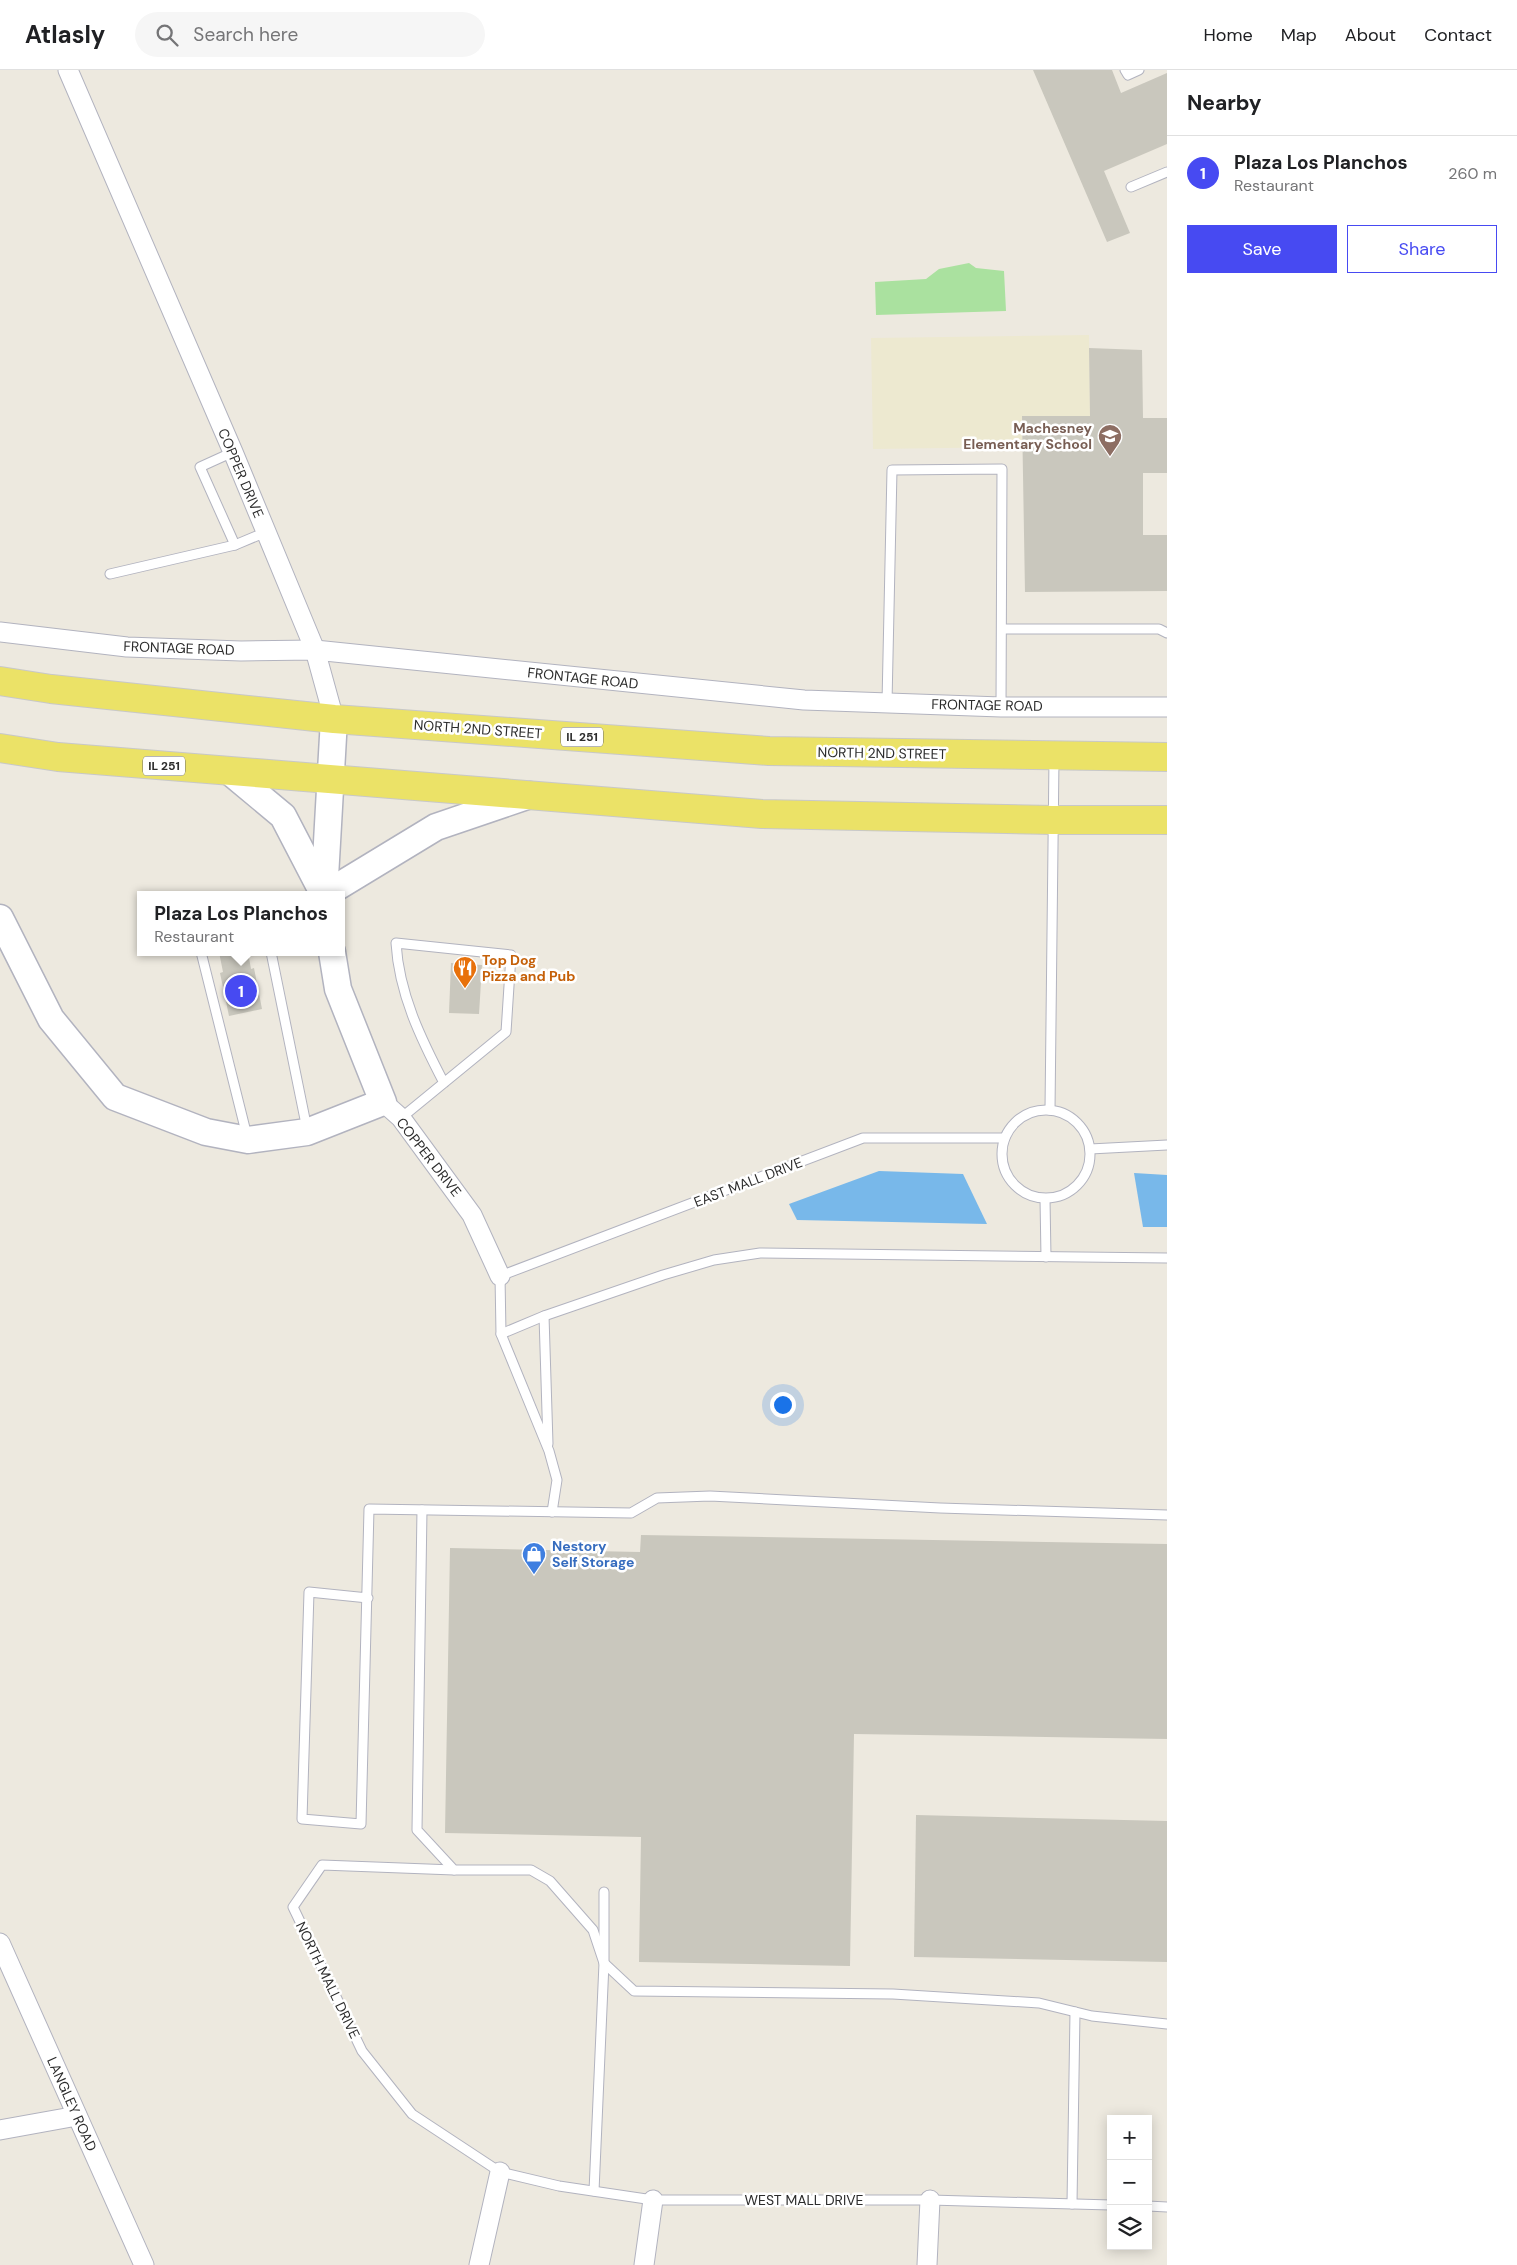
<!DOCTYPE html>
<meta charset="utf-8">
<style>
:root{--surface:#fff;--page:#f6f6f6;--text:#202124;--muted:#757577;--line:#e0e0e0;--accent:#474af2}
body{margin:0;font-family:"DM Sans",sans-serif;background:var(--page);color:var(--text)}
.controls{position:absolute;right:15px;bottom:15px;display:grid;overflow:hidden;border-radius:0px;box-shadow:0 2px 12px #0003}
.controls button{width:45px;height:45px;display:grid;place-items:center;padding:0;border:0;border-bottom:1px solid var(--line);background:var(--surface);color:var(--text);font:25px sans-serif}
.you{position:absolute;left:782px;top:1334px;width:18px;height:18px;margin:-12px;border:4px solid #fff;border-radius:50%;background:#1a73e8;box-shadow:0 0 0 8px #1a73e833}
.badge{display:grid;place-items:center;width:32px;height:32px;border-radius:50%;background:var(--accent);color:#fff;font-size:16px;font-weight:700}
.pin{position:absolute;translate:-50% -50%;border:2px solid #fff;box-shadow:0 1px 5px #0006}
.popup{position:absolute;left:137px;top:821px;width:208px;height:65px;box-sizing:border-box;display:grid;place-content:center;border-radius:0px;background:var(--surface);filter:drop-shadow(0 1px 4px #0005);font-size:16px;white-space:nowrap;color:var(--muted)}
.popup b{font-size:19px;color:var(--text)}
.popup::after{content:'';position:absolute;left:50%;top:100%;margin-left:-10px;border:10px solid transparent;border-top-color:var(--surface)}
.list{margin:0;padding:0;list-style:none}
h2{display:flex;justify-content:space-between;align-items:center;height:65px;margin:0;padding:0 20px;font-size:21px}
h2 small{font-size:16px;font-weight:400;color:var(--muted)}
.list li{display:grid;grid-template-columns:32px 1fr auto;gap:15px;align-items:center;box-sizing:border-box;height:75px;padding:0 20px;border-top:1px solid var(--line)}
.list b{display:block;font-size:19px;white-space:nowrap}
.list p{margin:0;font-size:16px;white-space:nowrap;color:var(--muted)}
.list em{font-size:16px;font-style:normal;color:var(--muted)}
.actions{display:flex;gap:10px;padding:15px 20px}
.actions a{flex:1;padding:11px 0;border:1px solid var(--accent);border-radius:0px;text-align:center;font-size:18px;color:var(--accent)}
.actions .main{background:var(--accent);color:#fff}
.icon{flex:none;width:28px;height:28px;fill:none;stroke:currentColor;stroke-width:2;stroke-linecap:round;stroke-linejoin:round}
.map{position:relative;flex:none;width:1167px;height:2195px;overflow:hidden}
header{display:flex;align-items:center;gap:30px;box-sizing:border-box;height:70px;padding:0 25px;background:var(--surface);border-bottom:1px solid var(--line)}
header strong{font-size:24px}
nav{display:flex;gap:28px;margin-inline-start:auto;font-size:18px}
.search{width:350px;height:45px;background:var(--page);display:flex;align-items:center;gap:12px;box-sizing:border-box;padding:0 18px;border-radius:28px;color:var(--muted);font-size:19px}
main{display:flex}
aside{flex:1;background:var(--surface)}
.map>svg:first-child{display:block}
.education{fill:#ede9d0}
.green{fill:#aae19f}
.water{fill:#78b8ea}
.building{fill:#c9c7bd}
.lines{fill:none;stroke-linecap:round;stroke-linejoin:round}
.lane-casing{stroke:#b2b3bf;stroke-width:11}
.street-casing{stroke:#b2b3bf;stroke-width:21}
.secondary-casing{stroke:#b2b3bf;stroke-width:29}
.primary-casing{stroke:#c8c8c8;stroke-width:30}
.lane{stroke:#fff;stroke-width:9}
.street{stroke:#fff;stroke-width:19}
.secondary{stroke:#fff;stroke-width:26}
.primary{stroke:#ebe267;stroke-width:28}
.labels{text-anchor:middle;stroke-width:5;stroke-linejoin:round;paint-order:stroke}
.shield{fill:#fff;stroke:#6b6b6b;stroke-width:1}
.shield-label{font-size:12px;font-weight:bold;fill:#2c2c2c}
.education-label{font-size:14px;font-weight:bold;fill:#785e54;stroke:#fff;text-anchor:end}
.street-label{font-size:14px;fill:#2c2c2c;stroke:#fff}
.food-label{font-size:14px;font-weight:bold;fill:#c56008;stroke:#fff;text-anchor:start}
.shop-label{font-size:14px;font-weight:bold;fill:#366cbe;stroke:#fff;text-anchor:start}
</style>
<header>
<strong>Atlasly</strong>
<div class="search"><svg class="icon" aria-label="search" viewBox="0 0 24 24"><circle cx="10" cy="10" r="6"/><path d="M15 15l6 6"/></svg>Search here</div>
<nav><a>Home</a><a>Map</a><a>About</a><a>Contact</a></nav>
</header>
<main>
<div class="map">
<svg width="1167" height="2195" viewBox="0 0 1167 2195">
<rect width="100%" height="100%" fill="#ede9df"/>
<polygon class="education" points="1089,265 1090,346 1022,346 1022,377 873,379 871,268"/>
<polygon class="green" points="969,193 976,198 1004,201 1006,241 876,245 875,212 926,209 939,199"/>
<g class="water">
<polygon points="879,1101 963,1104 987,1154 797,1150 789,1134"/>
<polygon points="1134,1103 1167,1105 1167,1157 1143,1157"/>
</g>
<g class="building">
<polygon points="1033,0 1112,0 1121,23 1167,3 1167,74 1104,101 1130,163 1107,172"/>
<polygon points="1089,278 1142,280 1143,348 1167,348 1167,403 1143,403 1143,465 1167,465 1167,521 1025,522 1022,346 1090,346"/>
<polygon points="219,882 248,882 251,899 254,898 262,939 229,946 220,903 223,902"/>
<polygon points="451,893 482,895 479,944 449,943"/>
<polygon points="641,1465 1167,1474 1167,1669 854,1664 850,1896 639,1892 641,1767 445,1763 450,1478 640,1482"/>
<polygon points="916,1745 1167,1751 1167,1892 914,1887"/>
</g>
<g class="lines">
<g class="lane-casing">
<g id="lane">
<polyline points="1125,0 1128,5 1139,0"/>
<polyline points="1131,117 1167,102"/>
<polyline points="233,382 200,397 235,475"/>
<polyline points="110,504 235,475 266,462"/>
<polyline points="1003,559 1159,559 1167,563"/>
<polyline points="887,633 892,400 1002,399 1001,637"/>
<polyline points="201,882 247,1066"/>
<polyline points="271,882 307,1059"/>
<circle cx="1046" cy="1084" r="44"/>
<polyline points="1050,1040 1054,688"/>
<path d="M401 1048 506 962 511 885 396 873C399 924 421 969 444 1013"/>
<polyline points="1090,1079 1167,1075"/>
<polyline points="1045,1129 1046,1187"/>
<polyline points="544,1246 548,1374"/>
<polyline points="501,1264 544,1246 663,1205 714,1190 760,1183 1167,1188"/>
<polyline points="422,1440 417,1760 454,1800 531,1800 550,1811 593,1860 604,1893 634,1921 893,1924 1039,1933 1092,1946 1167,1954"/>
<polyline points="552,1442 557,1410 549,1381 501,1264 500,1206 863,1068 1005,1068"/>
<polyline points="368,1528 309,1522 302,1749 361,1754 369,1439 631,1443 657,1428 710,1426 940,1438 1167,1445"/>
<polyline points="454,1800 322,1795 293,1837 362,1981 412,2044 500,2102 559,2116 653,2130 930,2130 1111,2135"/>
<polyline points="594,2121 604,1893 604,1822"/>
<polyline points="1072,2134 1075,1942"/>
<polyline points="1148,2136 1167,2137"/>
</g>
</g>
<g class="street-casing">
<g id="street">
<polyline points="68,0 233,382 315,580 334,649"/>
<polyline points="0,562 127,577 241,581 315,580 804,630 1001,637 1167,637"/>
<polyline points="383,1032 401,1048 472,1145 500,1206"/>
<polyline points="0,1873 144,2195"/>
<polyline points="0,2060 77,2046"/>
<polyline points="479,2195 500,2102"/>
<polyline points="644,2195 653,2130"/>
<polyline points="927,2195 930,2130"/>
</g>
</g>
<g class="secondary-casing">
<g id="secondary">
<polyline points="229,701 283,746 323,823"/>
<polyline points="324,825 436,757 530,725"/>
<polyline points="324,825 334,649"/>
<polyline points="0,848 51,949 115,1027 206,1062 248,1070 307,1062 383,1032 338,919 332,882"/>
</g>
</g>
<g class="primary-casing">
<g id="primary">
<polyline points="0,611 51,619 334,649 769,681 1167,687"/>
<polyline points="0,678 58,687 762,744 1053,750 1167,750"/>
</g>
</g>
<use href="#lane" class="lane"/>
<use href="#street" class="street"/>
<use href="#secondary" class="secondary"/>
<use href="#primary" class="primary"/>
</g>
<defs>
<g id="school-pin" transform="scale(1.25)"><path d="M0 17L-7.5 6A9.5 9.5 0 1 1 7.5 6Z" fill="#8d6e63" stroke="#fff"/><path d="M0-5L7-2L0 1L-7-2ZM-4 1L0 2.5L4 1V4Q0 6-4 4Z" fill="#fff"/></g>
<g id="restaurant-pin" transform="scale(1.25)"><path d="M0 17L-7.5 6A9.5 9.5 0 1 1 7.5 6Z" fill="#e8710a" stroke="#fff"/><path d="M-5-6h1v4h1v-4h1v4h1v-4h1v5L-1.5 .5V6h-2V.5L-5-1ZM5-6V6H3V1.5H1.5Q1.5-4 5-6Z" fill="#fff"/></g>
<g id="shop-pin" transform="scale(1.25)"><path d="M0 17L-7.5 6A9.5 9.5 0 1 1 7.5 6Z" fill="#3f7fe0" stroke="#fff"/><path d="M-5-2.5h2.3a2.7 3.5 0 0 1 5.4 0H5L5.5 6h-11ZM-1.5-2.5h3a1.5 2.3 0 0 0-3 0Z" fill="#fff"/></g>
</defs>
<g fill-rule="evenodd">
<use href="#school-pin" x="1110" y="366"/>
<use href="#restaurant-pin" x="465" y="898"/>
<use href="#shop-pin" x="534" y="1484"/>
</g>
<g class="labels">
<g class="shield">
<rect x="561" y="657.5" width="42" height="19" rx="4"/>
<rect x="143" y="686.5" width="42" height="19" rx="4"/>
</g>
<g class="shield-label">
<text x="582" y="671">IL 251</text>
<text x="164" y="700">IL 251</text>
</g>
<g class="education-label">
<text x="1092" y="363">Machesney<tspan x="1092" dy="16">Elementary School</tspan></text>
</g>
<g class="street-label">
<text transform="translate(241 403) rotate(67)" y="5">COPPER DRIVE</text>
<text transform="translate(179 578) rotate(2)" y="5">FRONTAGE ROAD</text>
<text transform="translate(583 608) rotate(6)" y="5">FRONTAGE ROAD</text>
<text transform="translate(987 635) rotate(1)" y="5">FRONTAGE ROAD</text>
<text transform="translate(478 659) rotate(4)" y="5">NORTH 2ND STREET</text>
<text transform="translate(882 683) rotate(1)" y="5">NORTH 2ND STREET</text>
<text transform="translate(429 1087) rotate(52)" y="5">COPPER DRIVE</text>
<text transform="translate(748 1112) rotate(-21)" y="5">EAST MALL DRIVE</text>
<text transform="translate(328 1910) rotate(64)" y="5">NORTH MALL DRIVE</text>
<text transform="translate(72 2034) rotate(66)" y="5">LANGLEY ROAD</text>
<text x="804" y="2135">WEST MALL DRIVE</text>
</g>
<g class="food-label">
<text x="482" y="895">Top Dog<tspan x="482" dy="16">Pizza and Pub</tspan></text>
</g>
<g class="shop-label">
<text x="552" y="1481">Nestory<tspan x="552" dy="16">Self Storage</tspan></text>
</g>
</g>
</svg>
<div class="controls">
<button>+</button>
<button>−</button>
<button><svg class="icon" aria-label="layers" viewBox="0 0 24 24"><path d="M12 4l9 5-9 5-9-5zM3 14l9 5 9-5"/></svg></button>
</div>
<div class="you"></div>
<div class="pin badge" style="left:241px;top:921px">1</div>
<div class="popup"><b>Plaza Los Planchos</b>Restaurant</div>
</div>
<aside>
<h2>Nearby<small></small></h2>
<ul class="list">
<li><span class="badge">1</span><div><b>Plaza Los Planchos</b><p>Restaurant</p></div><em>260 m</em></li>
</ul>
<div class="actions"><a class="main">Save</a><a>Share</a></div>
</aside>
</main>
